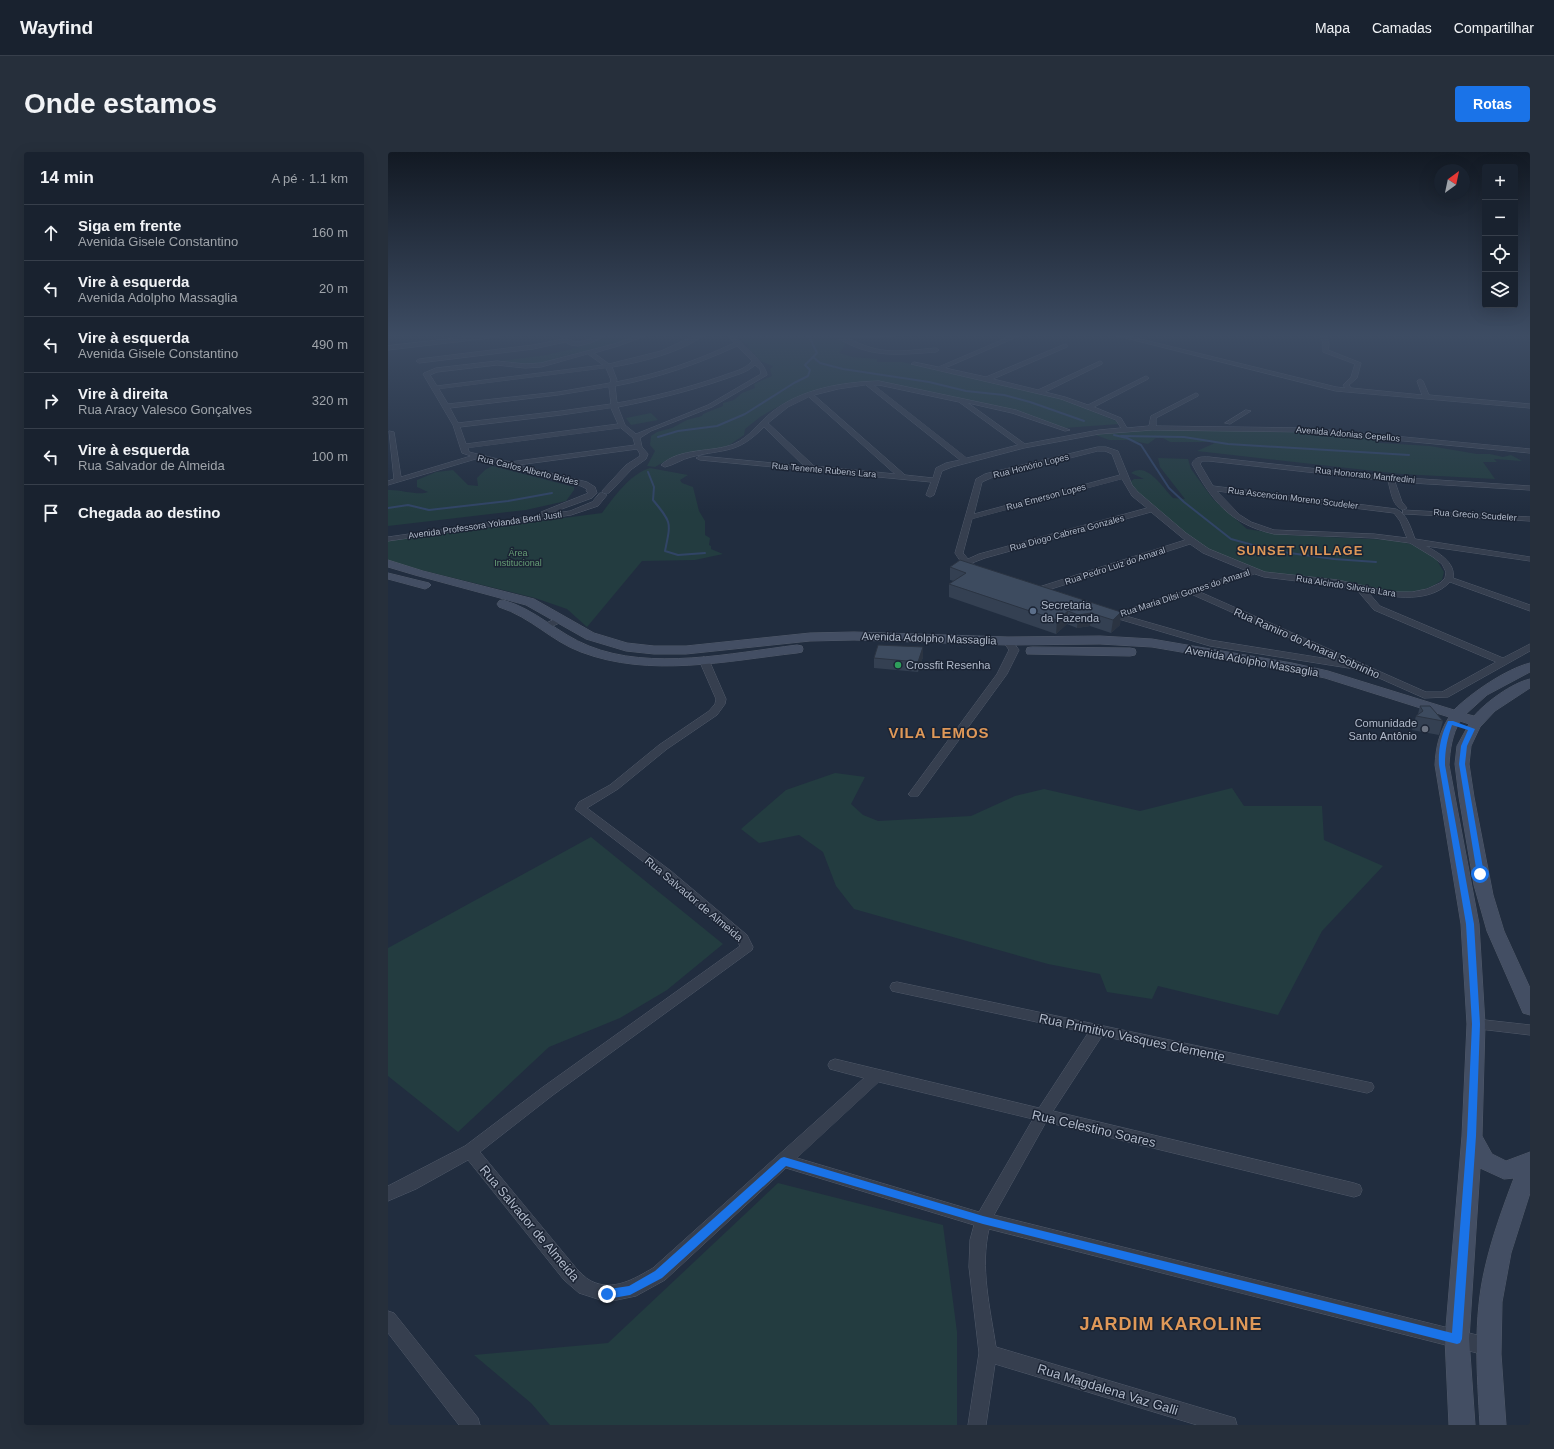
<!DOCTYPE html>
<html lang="pt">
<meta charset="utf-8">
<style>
:root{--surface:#19222f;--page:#262f3b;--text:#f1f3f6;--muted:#9fa4aa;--line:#373f4b;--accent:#1a73e8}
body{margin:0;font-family:Helvetica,sans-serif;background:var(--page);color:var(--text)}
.controls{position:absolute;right:12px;top:12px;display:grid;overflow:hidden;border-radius:4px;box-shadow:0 4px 16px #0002}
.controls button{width:36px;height:36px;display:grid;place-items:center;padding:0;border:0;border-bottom:1px solid var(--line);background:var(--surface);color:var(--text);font:20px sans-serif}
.compass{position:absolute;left:1046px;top:12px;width:36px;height:36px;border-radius:50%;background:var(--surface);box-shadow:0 4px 16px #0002;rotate:33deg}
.stop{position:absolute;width:12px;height:12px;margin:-9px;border:3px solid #1a73e8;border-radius:50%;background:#fff}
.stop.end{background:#1a73e8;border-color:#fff;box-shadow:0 1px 4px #0008}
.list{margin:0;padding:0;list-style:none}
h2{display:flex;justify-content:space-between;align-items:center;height:52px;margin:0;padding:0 16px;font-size:17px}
h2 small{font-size:13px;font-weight:400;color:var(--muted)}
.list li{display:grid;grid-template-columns:26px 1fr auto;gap:12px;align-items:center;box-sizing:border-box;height:56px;padding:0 16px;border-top:1px solid var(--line)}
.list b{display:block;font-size:15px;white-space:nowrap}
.list p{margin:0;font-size:13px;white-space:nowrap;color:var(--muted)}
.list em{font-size:13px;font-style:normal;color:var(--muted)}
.icon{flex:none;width:22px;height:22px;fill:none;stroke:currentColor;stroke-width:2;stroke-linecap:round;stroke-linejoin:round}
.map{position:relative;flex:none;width:1142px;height:1273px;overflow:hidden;border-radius:4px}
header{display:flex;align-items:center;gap:24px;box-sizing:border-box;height:56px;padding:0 20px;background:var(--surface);border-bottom:1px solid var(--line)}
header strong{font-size:19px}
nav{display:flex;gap:22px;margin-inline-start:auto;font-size:14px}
.intro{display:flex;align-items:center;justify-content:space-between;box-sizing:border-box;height:96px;padding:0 24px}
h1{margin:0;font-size:28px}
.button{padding:10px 18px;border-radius:4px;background:var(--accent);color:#fff;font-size:14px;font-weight:700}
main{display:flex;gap:24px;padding:0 24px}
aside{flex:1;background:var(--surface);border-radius:4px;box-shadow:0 4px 16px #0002}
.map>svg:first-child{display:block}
.green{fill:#233c40}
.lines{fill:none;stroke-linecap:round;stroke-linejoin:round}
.stream{stroke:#314566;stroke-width:2}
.street-casing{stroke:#515a6a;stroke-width:1}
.secondary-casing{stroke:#515a6a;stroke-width:1}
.street{fill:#363f4f;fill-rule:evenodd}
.secondary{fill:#434e63;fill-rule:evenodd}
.wall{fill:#344052}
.shaded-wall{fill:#2b3442}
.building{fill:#3d4b5f;stroke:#2b3442}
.route{fill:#1a73e8}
.service-dot{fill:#5c6f8a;stroke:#1b2434;stroke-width:1.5}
.leisure-dot{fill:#2e9e5b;stroke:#1b2434;stroke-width:1.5}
.worship-dot{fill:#6b7280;stroke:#1b2434;stroke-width:1.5}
.labels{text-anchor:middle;stroke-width:3;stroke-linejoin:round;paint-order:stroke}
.far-street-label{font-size:9px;fill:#b1baca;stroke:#1b2434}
.far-park-label{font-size:9px;fill:#669e75;stroke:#1b2434}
.poi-label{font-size:11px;fill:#b1baca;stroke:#1b2434;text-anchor:start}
.street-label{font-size:11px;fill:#b1baca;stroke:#1b2434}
.far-district-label{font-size:13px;font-weight:bold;letter-spacing:1px;fill:#df9858;stroke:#1b2434}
.near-street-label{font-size:13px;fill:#b1baca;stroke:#1b2434}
.district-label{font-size:15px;font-weight:bold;letter-spacing:1px;fill:#df9858;stroke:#1b2434}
.near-district-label{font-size:18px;font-weight:bold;letter-spacing:1px;fill:#df9858;stroke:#1b2434}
</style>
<header>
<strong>Wayfind</strong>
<nav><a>Mapa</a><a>Camadas</a><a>Compartilhar</a></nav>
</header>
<div class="intro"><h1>Onde estamos</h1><a class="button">Rotas</a></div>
<main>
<aside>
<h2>14 min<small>A pé · 1.1 km</small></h2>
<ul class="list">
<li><svg class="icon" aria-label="ahead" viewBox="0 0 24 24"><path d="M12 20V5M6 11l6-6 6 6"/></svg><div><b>Siga em frente</b><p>Avenida Gisele Constantino</p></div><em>160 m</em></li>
<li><svg class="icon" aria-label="left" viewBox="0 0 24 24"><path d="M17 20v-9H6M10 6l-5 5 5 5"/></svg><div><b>Vire à esquerda</b><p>Avenida Adolpho Massaglia</p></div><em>20 m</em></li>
<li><svg class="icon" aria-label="left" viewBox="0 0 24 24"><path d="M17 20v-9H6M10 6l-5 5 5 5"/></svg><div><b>Vire à esquerda</b><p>Avenida Gisele Constantino</p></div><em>490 m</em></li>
<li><svg class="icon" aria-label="right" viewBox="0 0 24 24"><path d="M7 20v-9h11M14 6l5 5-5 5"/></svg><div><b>Vire à direita</b><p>Rua Aracy Valesco Gonçalves</p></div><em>320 m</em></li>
<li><svg class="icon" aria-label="left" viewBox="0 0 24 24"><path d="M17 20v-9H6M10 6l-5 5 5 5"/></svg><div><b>Vire à esquerda</b><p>Rua Salvador de Almeida</p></div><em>100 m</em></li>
<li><svg class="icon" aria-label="arrive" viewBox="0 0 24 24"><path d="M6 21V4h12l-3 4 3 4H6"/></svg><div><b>Chegada ao destino</b></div></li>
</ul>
</aside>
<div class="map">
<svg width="1142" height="1273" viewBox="0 0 1142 1273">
<rect width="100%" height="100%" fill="#212d3f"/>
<g class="green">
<polygon points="224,182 256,182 234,190 177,204 151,212 136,212 113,209 159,203 192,195"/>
<polygon points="350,182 440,182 459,190 451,201 464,205 489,207 489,210 514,210 674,247 728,269 731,272 676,276 627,258 484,230 412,244 391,254 372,265 357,277 356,283 340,294 281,307 267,315 259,314 267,299 262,293 263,284 269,280 284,276 299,268 314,264 315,262 335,254 335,251 346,248 354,241 367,236 366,232 384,224 382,217 385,214 373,209 360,196 361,193 355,190"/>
<polygon points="263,261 270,268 243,273 238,266"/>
<polygon points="864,277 986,285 988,290 993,291 1042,294 1089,302 1102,302 1115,305 1123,303 1134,309 1106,307 1109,310 1095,310 1107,327 1013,322 809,299 827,291 821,290 782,290 775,286 768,286 760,292 741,288 721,288 708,283 720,280 770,278"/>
<path d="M770 306 800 307 803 317 825 347 859 377 899 383 1002 388 1023 392 1047 405 1056 420 1054 428 1045 434 1034 438 1020 440H1000L938 427 875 420 820 398 798 383 747 338 742 330 746 327H756L743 321C759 309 775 336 785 346L797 347 772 315Z"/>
<path d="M104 314 186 335V338L178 349 138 358 0 374V338C12 337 30 344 40 340L29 335V328L48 320 65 318 80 333 90 334 89 326 97 318Z"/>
<path d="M262 316 300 323 292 328 294 331 305 335 311 359 317 369V383L322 386 321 393 323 394V397L335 402 307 408 254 409 199 475 179 457 147 446 29 417 0 408V389L214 361C226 345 242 322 262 316Z"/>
<polygon points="447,621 477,625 463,652 475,663 490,669 583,664 627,644 656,637 752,659 844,636 856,654 934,654 936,688 995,714 934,779 890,863 770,834 764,847 719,840 712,822 660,812 466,757 448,734 435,700 411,683 371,691 353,677 398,638"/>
<polygon points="203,685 335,792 279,838 232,866 161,895 70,980 0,924 0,796"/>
<polygon points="390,1031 555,1073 569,1180 569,1273 162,1273 143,1251 86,1203 220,1191"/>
</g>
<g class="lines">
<g class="stream">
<polyline points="425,205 432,211 455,217 541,230 578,239 616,243 642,250 696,269"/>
<polyline points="726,283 739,286 753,293 781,336 796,350 843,387 887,399 946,407 988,410"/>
<polyline points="733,284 796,285 840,292 1021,303"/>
<polyline points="270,285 290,279 329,274 357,262 406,231 420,224 422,218 417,213 429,201 420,182"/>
<path d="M260 320 266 335 265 348C284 371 283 370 277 399L290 403 317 401"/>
<polyline points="0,356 20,353 41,358 120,349 164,341"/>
</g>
<g class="street-casing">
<g id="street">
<polygon points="104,182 113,183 110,185 0,198 0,194"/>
<path d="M175 182 186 190C199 190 209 182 222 182L202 191 190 194 183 193 177 190 145 197 31 211 28 209 31 207 145 193 175 187 172 184Z"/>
<path d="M254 182H263L230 194 206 201 221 212 273 199 310 182H317C296 200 250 211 224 215L229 228 228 230C270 222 308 209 346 191L340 182H346C354 195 377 209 379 223L324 255 263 279 252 286 254 295 260 302 258 307 244 317 221 341H215L214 339 238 313 252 304V302L249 297 130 313 199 330 207 335 209 341 204 346 160 362H154L153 360 198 342 200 341 198 339 199 337 193 334 91 306 0 333V329L6 327 1 279 6 280 13 325 83 304 74 301 65 273 35 222 36 221 48 216 109 209 137 212 153 211 226 192ZM349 194 364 209C357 218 344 220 334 224 299 236 265 245 229 251L227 234C270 226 310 212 349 194ZM200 202 215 213 49 234 42 223 49 220 109 213 137 216 153 215ZM367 213 372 217 373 222 320 253 248 282 237 273 230 255C266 248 302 239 337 227 347 223 359 221 367 213ZM218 216 223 228 222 231 170 240 60 252 51 237ZM221 235 223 252 173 259 70 271 62 256 170 243ZM223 256 230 272 78 292 72 275 173 263ZM233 276 245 286 247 293 122 310 81 300 80 296Z"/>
<path d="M444 182 454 184 508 182 505 184 460 186C494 204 512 199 548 196L551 198 548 200C518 202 491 206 463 193 457 190 449 187 444 182Z"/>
<path d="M628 182H636L557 216 598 225 677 192 679 193V195L605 227 650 238 712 209 714 210V212L657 240 677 245 700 253 758 224 761 226 760 227 706 255 733 266 739 276 761 274 763 264 808 241 810 242V244L768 266V274L921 276 1142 297V301L921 280 764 278 711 282 636 296 564 315 554 319 546 343 542 345 538 343 543 330 312 308 308 306 312 304 416 314 376 275C348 303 338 296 303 305 294 307 286 313 277 315L273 313C292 295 324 301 346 292 362 285 371 270 384 260 413 237 454 230 491 229L628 258 682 278 677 279 624 261 580 251 637 292 711 278 733 276 728 268 673 247 523 212 526 210 550 215ZM478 233 572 308 558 311 548 316 545 326 517 323 426 243 450 237ZM486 233H491L571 250 630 293 579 306ZM421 245 507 322 426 314 380 271 400 255Z"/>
<polygon points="722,182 732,182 948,235 957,236 955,233 963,225 967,212 935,200 935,192 932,182 938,182 941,192 940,198 973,211 969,226 961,233 963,236 1034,243 1029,229 1032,227 1035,229 1041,243 1142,252 1142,256 948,239"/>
<polygon points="858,258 863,259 842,272 837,271"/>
<path d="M710 295H718L730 299 744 333 750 340 798 381 821 397 877 420 950 428 1004 440H1024L1039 437 1052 431 1057 426 1058 420 1054 412 1045 405 1022 391 986 386 886 382C842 372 824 349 804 312 807 304 814 305 821 305L1003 325 1142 334V338L1007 330 1014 350 1019 356 1015 358C1004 354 1003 339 1000 329L821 309H814L812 312 825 334 1008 357C1019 361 1023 377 1027 387L1142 405V409L1038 394C1049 400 1068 410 1065 426L1142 453V459L1062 430C1042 451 1006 446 980 440L992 454 1115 506 1142 492V499L1060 545 1036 546 973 518 822 494 717 463 716 461 717 459 720 458 728 461 859 419 815 401 802 392 654 440H648L647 438 648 436 797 388 763 360 597 406 584 411 592 417 591 419C580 421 572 409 567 401L588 327 597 322ZM710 299H717L724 302 732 323 586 362 594 330 603 326ZM734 327 744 344 759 356 591 402 580 407 575 401 584 367ZM829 339 1006 361 1012 369 1019 386 986 382 886 378 863 370 852 363ZM867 422 876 425 950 434 969 438 986 458 1108 510 1054 540H1038L812 440ZM803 442 953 509 822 488 738 464Z"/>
<polygon points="212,341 215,341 219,343 210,354 183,363 0,389 0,385 182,359 204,350"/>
<polygon points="1015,358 1142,365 1142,369 1018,362 1015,362"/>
<polygon points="173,464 176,465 178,467 176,469 158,477 153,474"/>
<polygon points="620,486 623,487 631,498 619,522 530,644 522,644 520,642 522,640 609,522 621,498 615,489"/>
<path d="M316 505 321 508 338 547 337 552 329 563 279 597 230 637 199 656 283 719 359 783 365 795 364 798 165 943 92 1000 188 1116C192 1120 197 1126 203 1129 225 1140 246 1127 265 1116L476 926 442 917 440 913 442 909 447 907 651 956 700 881 504 839 502 835 504 831 509 830 984 931 986 935 984 939 979 941 714 884 665 959 966 1031 972 1033 974 1038 972 1043 966 1045 658 970 606 1063 1101 1186 1107 1189 1110 1195 1107 1201 1101 1204 601 1077C592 1115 602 1156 608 1195L840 1264 847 1266 849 1273H809L607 1212 598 1273H580L591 1201 581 1115 582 1088 586 1073 398 1016 277 1128 248 1144 219 1150 191 1141 176 1128 80 1008 28 1037 0 1049V1034L77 994 155 935 352 794 349 789 275 725 187 657 191 650 222 633 271 593 321 559 327 552 328 547 311 508ZM491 930 645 967 591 1060 409 1006Z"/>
<polygon points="1088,867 1142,873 1142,883 1083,876 1081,872 1083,868"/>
<polygon points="0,1159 6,1161 90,1266 92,1273 71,1273 0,1181"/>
</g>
</g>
<g class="secondary-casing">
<g id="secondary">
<path d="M0 408 35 419 146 447 206 481 239 491 266 494H298L422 481 466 480 620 485 712 484 764 487 904 511 940 519 1066 558C1083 541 1118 517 1142 511V520L1099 543 1078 562 1086 564C1098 550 1124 531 1142 527V536L1107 559 1092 575 1083 594 1081 612 1086 645 1105 743 1116 779 1142 836V863L1135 861 1099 779 1086 733 1071 645 1067 612 1069 594 1081 572 1072 569C1064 583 1062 597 1061 613L1091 772 1097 872 1094 984 1104 1002 1118 1009 1142 1000V1041L1123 1101 1114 1150 1113 1202 1118 1273H1092C1089 1221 1085 1167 1097 1116 1104 1085 1115 1055 1126 1026L1116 1027 1092 1016 1081 1187 1087 1273H1061L1057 1187 1074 984 1079 872 1073 772 1047 613C1048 595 1051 581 1061 565L937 526 904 519 764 495 712 492 620 493 466 488 422 489 298 502H266L238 499 198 487 138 453 27 423 0 415Z"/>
<polygon points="0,421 41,431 43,433 41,435 37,437 0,427"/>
<path d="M115 448C148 457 170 482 201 494 263 519 344 501 409 493L414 494 415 497 414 500 409 501C338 509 262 526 193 500 163 489 143 465 111 455L109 452 111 449Z"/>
<polygon points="644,495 742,496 747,497 748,500 747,503 742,504 639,502 638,499 639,496"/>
</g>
</g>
<use href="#street" class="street"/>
<use href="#secondary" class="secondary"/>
</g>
<g class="wall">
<polygon points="562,415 733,460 732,473 723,481 702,474 689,476 679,472 668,482 561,445 561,432 566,429 562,428"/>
<polygon points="535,505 530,520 486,516 486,506"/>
<polygon points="1032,554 1055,569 1051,583 1024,578 1028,564 1030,562"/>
</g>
<g class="shaded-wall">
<polygon points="680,459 679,472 668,482 669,468"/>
<polygon points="733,460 732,473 723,481 725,468"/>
<polygon points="703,461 702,474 689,476 690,463"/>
<polygon points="535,495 535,505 530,520 530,510"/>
</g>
<g class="building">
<polygon points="572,408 733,460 725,468 703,461 690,463 680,459 669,468 561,432 578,421 562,415"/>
<polygon points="490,493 535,495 530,510 486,506"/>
<polygon points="1032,554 1042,554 1055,569 1028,564 1035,559"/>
</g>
<linearGradient id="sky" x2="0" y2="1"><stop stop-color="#121923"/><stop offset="0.51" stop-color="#3d4c63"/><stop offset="1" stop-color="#3d4c63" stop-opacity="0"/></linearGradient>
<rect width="1142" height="360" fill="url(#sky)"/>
<path class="route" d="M1060 569H1065L1087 577 1079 594 1077 612 1096 722 1092 724 1089 722 1071 612 1073 594 1080 578 1064 573C1059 587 1057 599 1057 613L1086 772 1092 872 1088 984 1074 1187 1072 1191 1069 1192 595 1072 398 1014 274 1126 242 1143 219 1147 215 1145 214 1142 215 1138 241 1134 267 1119 393 1006 396 1005 595 1064 1064 1181 1079 984 1084 872 1078 772 1051 613C1050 598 1053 583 1060 569Z"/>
<circle class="service-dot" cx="645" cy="459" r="4"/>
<circle class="leisure-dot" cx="510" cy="513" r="4"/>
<circle class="worship-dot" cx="1037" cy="577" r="4"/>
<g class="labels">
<g class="far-street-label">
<text transform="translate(960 282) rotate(5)" y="3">Avenida Adonias Cepellos</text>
<text transform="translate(643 314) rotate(-14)" y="3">Rua Honório Lopes</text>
<text transform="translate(140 318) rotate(14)" y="3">Rua Carlos Alberto Brides</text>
<text transform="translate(436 318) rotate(5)" y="3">Rua Tenente Rubens Lara</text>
<text transform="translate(977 323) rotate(6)" y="3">Rua Honorato Manfredini</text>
<text transform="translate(658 345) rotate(-15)" y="3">Rua Emerson Lopes</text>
<text transform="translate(905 346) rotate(7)" y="3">Rua Ascencion Moreno Scudeler</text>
<text transform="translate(1087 363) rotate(4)" y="3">Rua Grecio Scudeler</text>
<text transform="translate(97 373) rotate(-8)" y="3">Avenida Professora Yolanda Berti Justi</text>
<text transform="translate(679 381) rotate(-15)" y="3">Rua Diogo Cabrera Gonzales</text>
<text transform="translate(727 414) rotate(-18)" y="3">Rua Pedro Luiz do Amaral</text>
<text transform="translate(958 434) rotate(9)" y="3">Rua Alcindo Silveira Lara</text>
<text transform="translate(797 441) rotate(-18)" y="3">Rua Maria Dilsi Gomes do Amaral</text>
</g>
<g class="far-park-label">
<text x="130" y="404">Área<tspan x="130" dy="10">Institucional</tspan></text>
</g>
<g class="poi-label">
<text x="653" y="457">Secretaria<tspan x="653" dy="13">da Fazenda</tspan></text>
<text x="518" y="517">Crossfit Resenha</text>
<text x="1029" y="575" text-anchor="end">Comunidade<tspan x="1029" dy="13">Santo Antônio</tspan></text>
</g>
<g class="street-label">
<text transform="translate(541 486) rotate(2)" y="4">Avenida Adolpho Massaglia</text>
<text transform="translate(919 491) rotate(24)" y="4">Rua Ramiro do Amaral Sobrinho</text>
<text transform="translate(864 509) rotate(10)" y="4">Avenida Adolpho Massaglia</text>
<text transform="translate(306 747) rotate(40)" y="4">Rua Salvador de Almeida</text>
</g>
<g class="far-district-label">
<text x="912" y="403">SUNSET VILLAGE</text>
</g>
<g class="near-street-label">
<text transform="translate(744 885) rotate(12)" y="5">Rua Primitivo Vasques Clemente</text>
<text transform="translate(706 976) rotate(13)" y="5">Rua Celestino Soares</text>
<text transform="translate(142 1071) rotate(50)" y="5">Rua Salvador de Almeida</text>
<text transform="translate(720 1237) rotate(17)" y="5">Rua Magdalena Vaz Galli</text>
</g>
<g class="district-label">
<text x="551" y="586">VILA LEMOS</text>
</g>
<g class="near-district-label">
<text x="783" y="1178">JARDIM KAROLINE</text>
</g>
</g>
</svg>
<div class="controls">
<button>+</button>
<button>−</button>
<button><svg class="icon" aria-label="locate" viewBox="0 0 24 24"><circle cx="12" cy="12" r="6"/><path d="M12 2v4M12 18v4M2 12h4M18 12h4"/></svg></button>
<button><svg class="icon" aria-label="layers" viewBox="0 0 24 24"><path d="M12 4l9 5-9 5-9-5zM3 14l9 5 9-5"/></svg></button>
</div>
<svg class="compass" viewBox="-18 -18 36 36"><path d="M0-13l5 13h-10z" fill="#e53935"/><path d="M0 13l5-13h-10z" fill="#9fa4aa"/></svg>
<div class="stop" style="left:1092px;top:722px"></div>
<div class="stop end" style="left:219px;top:1142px"></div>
</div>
</main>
